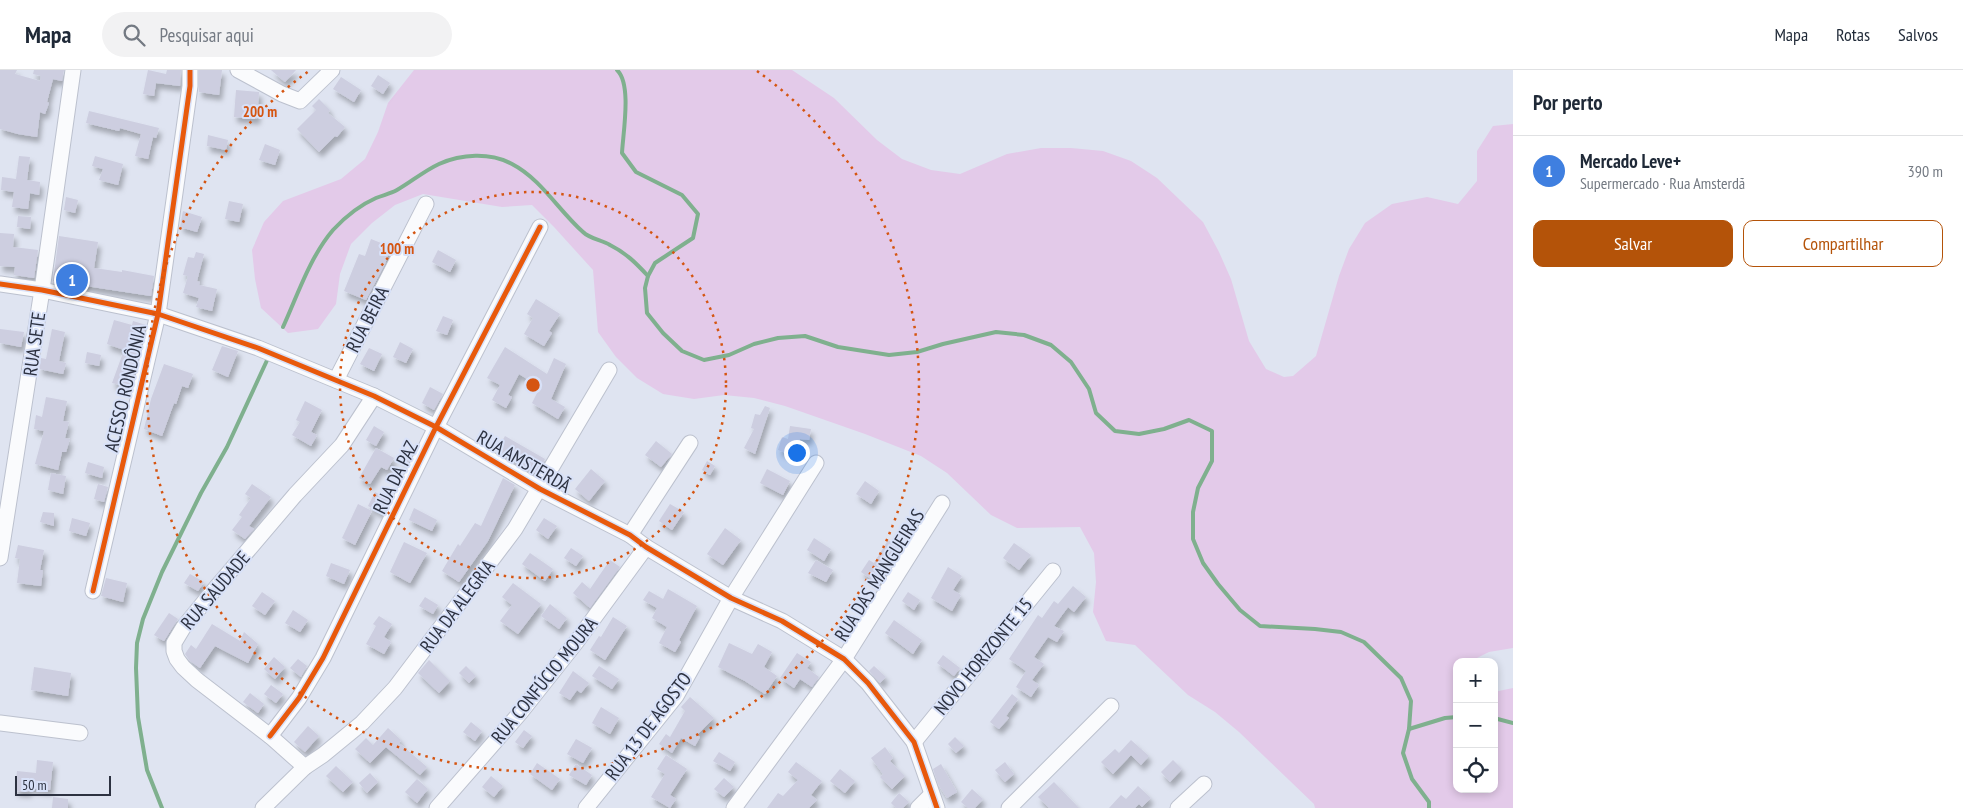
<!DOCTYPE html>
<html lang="pt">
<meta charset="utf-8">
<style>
:root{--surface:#fff;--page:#f2f2f3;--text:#1f2937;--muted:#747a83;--line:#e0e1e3;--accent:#b45309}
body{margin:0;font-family:"PT Sans Narrow",sans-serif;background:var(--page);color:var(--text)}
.controls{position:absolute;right:15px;bottom:15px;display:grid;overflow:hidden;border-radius:10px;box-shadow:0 2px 8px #0003}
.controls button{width:45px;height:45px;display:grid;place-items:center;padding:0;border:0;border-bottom:1px solid var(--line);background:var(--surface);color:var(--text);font:25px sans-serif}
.scale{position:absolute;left:15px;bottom:12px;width:96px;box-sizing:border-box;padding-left:5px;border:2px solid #2d3241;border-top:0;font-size:14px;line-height:18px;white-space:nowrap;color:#2d3241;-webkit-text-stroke:4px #d8e1f8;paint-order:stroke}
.you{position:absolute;left:796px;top:382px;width:18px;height:18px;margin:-12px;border:4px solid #fff;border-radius:50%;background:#1a73e8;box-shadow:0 0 0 8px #1a73e833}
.badge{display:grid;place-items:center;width:32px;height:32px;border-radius:50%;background:var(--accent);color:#fff;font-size:16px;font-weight:700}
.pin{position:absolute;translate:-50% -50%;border:2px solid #fff;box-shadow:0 1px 5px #0006}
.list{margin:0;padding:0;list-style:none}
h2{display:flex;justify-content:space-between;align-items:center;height:65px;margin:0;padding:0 20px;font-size:21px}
h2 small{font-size:16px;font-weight:400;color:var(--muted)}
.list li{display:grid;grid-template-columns:32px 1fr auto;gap:15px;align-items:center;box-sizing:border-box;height:70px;padding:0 20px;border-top:1px solid var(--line)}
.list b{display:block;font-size:19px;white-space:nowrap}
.list p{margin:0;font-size:16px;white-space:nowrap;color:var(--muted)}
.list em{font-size:16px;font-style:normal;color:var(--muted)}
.actions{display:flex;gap:10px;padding:15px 20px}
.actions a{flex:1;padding:11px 0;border:1px solid var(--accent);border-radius:10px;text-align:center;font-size:18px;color:var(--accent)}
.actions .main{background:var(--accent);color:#fff}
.icon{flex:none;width:28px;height:28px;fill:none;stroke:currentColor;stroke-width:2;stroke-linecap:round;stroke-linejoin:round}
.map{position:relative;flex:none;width:1513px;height:738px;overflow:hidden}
header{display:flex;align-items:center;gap:30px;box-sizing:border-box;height:70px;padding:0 25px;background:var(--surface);border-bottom:1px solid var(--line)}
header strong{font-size:24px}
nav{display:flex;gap:28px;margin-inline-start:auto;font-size:18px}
.search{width:350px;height:45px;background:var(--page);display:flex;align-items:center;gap:12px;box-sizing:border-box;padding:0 18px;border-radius:28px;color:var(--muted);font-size:19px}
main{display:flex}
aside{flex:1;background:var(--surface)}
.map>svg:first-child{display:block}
.green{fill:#e3cae9}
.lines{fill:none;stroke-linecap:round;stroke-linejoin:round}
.stream{stroke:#7fb08e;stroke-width:4}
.building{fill:#cdcee0;filter:url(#shadow)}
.minor-casing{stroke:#bcc1ce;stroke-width:17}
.minor{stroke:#fafbfd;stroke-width:15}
.cycleway-casing{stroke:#d8e1f8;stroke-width:8}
.cycleway{stroke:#e8590c;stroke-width:5}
.ring{fill:none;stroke:#d55511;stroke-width:2.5;stroke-dasharray:2.5 5}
.labels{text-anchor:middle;stroke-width:4;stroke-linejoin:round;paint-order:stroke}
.street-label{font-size:19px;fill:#2d3241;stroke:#d8e1f8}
.centre{fill:#d55511;stroke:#d8e1f8;stroke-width:2.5}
.ring-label{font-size:15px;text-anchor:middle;font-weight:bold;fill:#d55511;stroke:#d8e1f8;stroke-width:4;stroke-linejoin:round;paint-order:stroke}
</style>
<header>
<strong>Mapa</strong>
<div class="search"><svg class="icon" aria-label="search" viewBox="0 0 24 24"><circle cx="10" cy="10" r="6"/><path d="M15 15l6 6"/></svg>Pesquisar aqui</div>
<nav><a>Mapa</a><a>Rotas</a><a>Salvos</a></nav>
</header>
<main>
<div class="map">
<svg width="1513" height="738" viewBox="0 0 1513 738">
<defs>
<filter id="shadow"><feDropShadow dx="3" dy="5.5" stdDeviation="2.5" flood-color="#0004"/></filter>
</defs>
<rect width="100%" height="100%" fill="#dfe4f1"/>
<polygon class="green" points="414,0 792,0 834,28 877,70 902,89 931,100 960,104 1007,84 1041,78 1071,78 1103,81 1131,91 1157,108 1203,152 1219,182 1231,209 1249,271 1266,299 1284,307 1293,306 1316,286 1339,206 1349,179 1365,153 1392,134 1427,127 1458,134 1477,111 1477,81 1493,56 1513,54 1513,578 1489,582 1469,592 1457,592 1457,719 1494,719 1494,622 1513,618 1513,738 1315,738 1314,734 1239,662 1215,642 1188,625 1135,575 1106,571 1093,542 1096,512 1094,483 1080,457 1017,458 991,445 947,403 921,386 865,364 785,336 754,328 724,325 694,329 663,324 637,308 616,287 598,262 593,200 554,157 532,135 502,137 423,124 395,135 372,153 351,174 340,204 336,234 318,259 288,263 261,238 255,209 252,180 264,152 283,131 341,109 365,89 378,62 388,33"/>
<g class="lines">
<g class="stream">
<path d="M617 0C632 14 623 63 622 83L636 102 682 125 698 144 693 168 655 193 648 206 645 218 647 243 663 263 682 281 704 290 729 285 754 274 778 268 805 266 838 277 889 285 917 282 943 274 996 262 1024 265 1051 275 1071 292 1089 319 1096 343 1115 361 1139 364 1164 359 1189 350 1212 361V391L1198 418 1193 442V469L1203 493 1218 514 1240 540 1260 556 1315 559 1341 562 1364 572 1401 608 1411 631 1409 659 1403 683 1412 709 1429 732V738"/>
<path d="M283 257C298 224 310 187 333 160 345 147 360 135 376 128 383 125 390 124 397 120 411 112 424 101 439 94 461 84 490 82 512 94 541 109 559 141 583 162 590 169 602 170 610 175 626 183 636 193 648 206"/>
<polyline points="1494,648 1513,653"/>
<polyline points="1409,659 1445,648 1457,647"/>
<polyline points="162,738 147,700 138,647 136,598 137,573 143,549 162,502 201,423 227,377 269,286"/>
</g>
</g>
<g class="building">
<polygon points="0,0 17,0 15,4 40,11 41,6 33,4 34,0 64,0 62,11 53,9 47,32 49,33 45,44 40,42 37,67 18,64 0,59"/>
<polygon points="148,0 166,4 167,0 181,0 180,16 156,13 154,26 143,24"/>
<polygon points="199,0 222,0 219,25 199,22"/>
<polygon points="271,0 296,0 285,12"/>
<polygon points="378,5 390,13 383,24 371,16"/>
<polygon points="341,7 361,20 354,32 333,19"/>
<polygon points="236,20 259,22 257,49 234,47"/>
<polygon points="319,29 330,40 328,43 345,57 337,67 335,66 319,82 297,59 316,40 312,36"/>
<polygon points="89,41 159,58 156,68 153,67 148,89 135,86 141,64 120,58 119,61 86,53"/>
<polygon points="208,65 228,70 226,80 207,76"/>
<polygon points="265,74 280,80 275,95 259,90"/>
<polygon points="19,86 30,87 27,110 40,112 39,125 30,123 28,139 12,137 14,122 1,120 2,107 16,109"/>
<polygon points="95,86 123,94 118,115 99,110 103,99 92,96"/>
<polygon points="66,127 78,130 75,143 64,140"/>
<polygon points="229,131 243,134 239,152 225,149"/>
<polygon points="183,141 202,147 197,162 180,157"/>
<polygon points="18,146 31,147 30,159 17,157"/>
<polygon points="0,163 14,164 13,177 38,180 34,208 14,205 15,197 0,196"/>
<polygon points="59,166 98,172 94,198 122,202 122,200 154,206 151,226 53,211"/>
<polygon points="371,169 391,177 385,194 366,230 344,221 359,184 365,186"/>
<polygon points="438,180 456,190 450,202 432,192"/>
<polygon points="196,182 204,184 197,211 200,212 199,215 217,219 212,241 196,237 199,228 183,223 188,206 183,205 188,187 194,188"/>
<polygon points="536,229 560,244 549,261 552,263 544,276 524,264 533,248 527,244"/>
<polygon points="443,246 453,250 447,265 436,261"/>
<polygon points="114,250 132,255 133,251 146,255 136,296 134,295 129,317 112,313 124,280 107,274"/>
<polygon points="0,259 24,262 21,277 0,273"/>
<polygon points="52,259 65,262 59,291 66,293 63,304 39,299 41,288 46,289"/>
<polygon points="400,272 413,279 406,293 393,287"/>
<polygon points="222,276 238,281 228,307 212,300"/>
<polygon points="505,277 547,304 554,288 566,294 551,329 565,337 558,349 532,333 540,317 519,304 508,325 512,327 506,338 492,330 500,315 487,308"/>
<polygon points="369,278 382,284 374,301 360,294"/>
<polygon points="87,282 101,285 99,296 85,293"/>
<polygon points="164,294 193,304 188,318 182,316 176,334 174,333 162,366 144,359 151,329"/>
<polygon points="430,317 443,324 434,340 422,333"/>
<polygon points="46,327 67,331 63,351 69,352 65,368 70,369 66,382 62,382 58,400 35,394 44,361 34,359 36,345 42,347"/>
<polygon points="305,331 322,340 311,362 317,365 311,376 292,365 300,352 296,350"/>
<polygon points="765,336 770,338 755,384 744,378 754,359 751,358 755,344 760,345"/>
<polygon points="374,356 384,362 376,376 366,370"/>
<polygon points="790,356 811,359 809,370 800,369 794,386 778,380 782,367 788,369"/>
<polygon points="505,366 545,389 537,404 497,380"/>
<polygon points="656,371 672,384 661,397 645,385"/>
<polygon points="376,378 394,388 387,400 381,397 370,414 359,408"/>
<polygon points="403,378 412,384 408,393 398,387"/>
<polygon points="707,391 715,396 710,405 702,400"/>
<polygon points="88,392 104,397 102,408 85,403"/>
<polygon points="591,399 605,411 589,431 575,419"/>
<polygon points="767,399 790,411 783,425 760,413"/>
<polygon points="51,403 66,406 63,424 48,420"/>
<polygon points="503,408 515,415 488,471 459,512 442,501 458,474 460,476 475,453 481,456"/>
<polygon points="865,411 879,421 871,434 856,424"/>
<polygon points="98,414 108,417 104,432 94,429"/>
<polygon points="252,414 271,427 249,456 254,459 245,469 232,460 242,447 239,445 251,428 245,424"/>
<polygon points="375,422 390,430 383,444 368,436"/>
<polygon points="358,434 372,441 355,475 342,468"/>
<polygon points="670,434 684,442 672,460 659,451"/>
<polygon points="414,438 437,450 432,461 409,450"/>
<polygon points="43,442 54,443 54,456 40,452"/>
<polygon points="72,448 90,453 86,466 69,461"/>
<polygon points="544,448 557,456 548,469 536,460"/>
<polygon points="725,458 741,470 723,495 707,484"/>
<polygon points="814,468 831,479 824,491 807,480"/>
<polygon points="888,470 897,476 882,499 886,502 878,514 861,502 869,490 874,493"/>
<polygon points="404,472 427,483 410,513 390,502"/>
<polygon points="1014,473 1031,485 1019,500 1003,488"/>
<polygon points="18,475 44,480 40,500 43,500 41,516 17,513 20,489 15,488"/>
<polygon points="571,478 583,486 576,496 564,488"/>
<polygon points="530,483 553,499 545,511 522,494"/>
<polygon points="610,490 620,497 590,538 573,523 582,512 590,519"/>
<polygon points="816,490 833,500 826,512 808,503"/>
<polygon points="331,493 350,500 344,514 326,506"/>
<polygon points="948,497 962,506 953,520 961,525 952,541 931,528"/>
<polygon points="190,504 204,512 198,521 184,513"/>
<polygon points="106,508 127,513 123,532 101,526"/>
<polygon points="513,513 541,534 518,564 500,551 512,535 502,527"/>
<polygon points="1073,516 1086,527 1074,542 1068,537 1054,556 1064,561 1057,572 1048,567 1034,587 1044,594 1032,610 1039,615 1031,627 1016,617 1026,601 1009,589 1038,545 1042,548 1054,531 1058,534"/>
<polygon points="668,519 697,536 679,570 681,572 675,582 659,573 667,557 652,548 657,538 643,530 649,521 663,529"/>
<polygon points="262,522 275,531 265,545 252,536"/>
<polygon points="908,522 920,530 914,540 902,531"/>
<polygon points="425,527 438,535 433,544 419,536"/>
<polygon points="550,534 567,548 559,559 541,546"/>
<polygon points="293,540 308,550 300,562 285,553"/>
<polygon points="169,543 178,549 164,571 154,565"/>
<polygon points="379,546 392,554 384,567 391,572 384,584 366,574 376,556 373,554"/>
<polygon points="613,547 627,556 605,590 590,580 599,566 601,567"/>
<polygon points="894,550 922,570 913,584 885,563"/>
<polygon points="212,554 240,571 244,562 258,574 248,593 215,576 200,598 190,591 185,584 191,575 196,579"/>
<polygon points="729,573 752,584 758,574 772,582 764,597 777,606 765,624 745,611 718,597"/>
<polygon points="797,583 811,592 807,598 819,607 812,617 800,609 794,618 780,608"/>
<polygon points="943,585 960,598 954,606 937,593"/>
<polygon points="274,587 285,597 275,609 264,599"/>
<polygon points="298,589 307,596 301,607 290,598"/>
<polygon points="429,590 450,611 439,623 418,603"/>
<polygon points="466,596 476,606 469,613 459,603"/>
<polygon points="599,596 619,609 612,619 592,606"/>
<polygon points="874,596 886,607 880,613 869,601"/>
<polygon points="34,597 71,603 68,626 31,620"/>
<polygon points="573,601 589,613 581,623 577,620 570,630 559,623"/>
<polygon points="271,615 283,624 276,633 264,624"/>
<polygon points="250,623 264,634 258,643 243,632"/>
<polygon points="1012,624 1018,629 1006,646 1009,648 999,659 990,652"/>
<polygon points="690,627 714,648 697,665 700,667 695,676 681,668 672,683 659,674 666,664 670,667 685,641 681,637"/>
<polygon points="601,637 619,648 610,664 592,653"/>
<polygon points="471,652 482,661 475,671 463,662"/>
<polygon points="308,656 319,666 305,682 294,672"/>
<polygon points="388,658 401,670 399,673 427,697 420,705 386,677 370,693 355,679 366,668 373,675"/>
<polygon points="524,660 532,666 523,678 515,672"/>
<polygon points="955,667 964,676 956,683 948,674"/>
<polygon points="576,669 592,678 583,693 567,684"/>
<polygon points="1131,670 1149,686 1141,695 1131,685 1113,704 1101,692 1115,679 1119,683"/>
<polygon points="885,677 893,688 890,691 905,706 892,719 880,707 883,704 871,688"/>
<polygon points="719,682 735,692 730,701 713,691"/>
<polygon points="666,685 687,699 670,725 676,729 670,738 651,727 665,704 657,699"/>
<polygon points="37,690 53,692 50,720 29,718 28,722 15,721 17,701 36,703"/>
<polygon points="1173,690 1182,699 1170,712 1161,702"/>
<polygon points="796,692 822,711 811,725 817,730 809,738 767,738 778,723 783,726 798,710 788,702"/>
<polygon points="1005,692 1014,704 1005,712 995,700"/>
<polygon points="537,693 560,709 552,720 530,704"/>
<polygon points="576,694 592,705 586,715 569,705"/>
<polygon points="941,694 957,722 947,728 938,714 933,699"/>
<polygon points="336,696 353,712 343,722 326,706"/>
<polygon points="840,699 855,711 845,723 830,711"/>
<polygon points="370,703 378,712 367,723 359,713"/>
<polygon points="491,706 503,716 494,727 482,717"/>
<polygon points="724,708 734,717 724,727 714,719"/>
<polygon points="417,709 428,719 417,733 405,722"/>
<polygon points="1054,712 1079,738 1049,738 1038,727"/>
<polygon points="1138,716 1151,728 1142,737 1139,734 1135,738 1109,738 1121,725 1126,729"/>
<polygon points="972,719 983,729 975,738 968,738 961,732"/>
<polygon points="899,723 909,732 903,738 896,738 891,733"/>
<polygon points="53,727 68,729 68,738 52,738"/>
</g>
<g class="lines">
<g class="minor-casing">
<g id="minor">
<polyline points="238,0 282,24 300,31 332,0"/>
<polyline points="0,214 42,220 158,244 258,278 374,326 436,357 540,419 630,465 646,477 731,528 782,551 844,589 868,613 914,672 937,738"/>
<polyline points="336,310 426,134"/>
<polyline points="630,465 690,373"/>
<polyline points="0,488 42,220 73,0"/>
<polyline points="93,521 158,244 190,16 190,0"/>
<polyline points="0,653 80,663"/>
<polyline points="270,666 299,628 323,588 436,357 540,157"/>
<polyline points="914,672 1053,501"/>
<polyline points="305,697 270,666 197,610 183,597 177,589 174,581 174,573 183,558 209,526 295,425 342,375 374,326"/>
<polyline points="263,738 305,697 323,685 362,653 395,618 515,459 609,300"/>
<polyline points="437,738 520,643 577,571 646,477"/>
<polyline points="586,738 676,626 731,528 816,393"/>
<polyline points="734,738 844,589 942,433"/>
<polyline points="918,738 931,725"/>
<polyline points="1009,738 1111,636"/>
<polyline points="1178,738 1204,714"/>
</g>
</g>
<use href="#minor" class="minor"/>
<g class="cycleway-casing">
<g id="cycleway">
<polyline points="0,214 42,220 158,244 258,278 374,326 436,357 540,419 630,465 646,477 731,528 782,551 844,589 868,613 914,672 937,738"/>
<polyline points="93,521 158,244 190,16 190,0"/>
<polyline points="270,666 299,628 323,588 436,357 540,157"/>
</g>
</g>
<use href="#cycleway" class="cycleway"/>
</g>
<g class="ring">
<circle cx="533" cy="315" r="193"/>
<path d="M757 1A386 386 0 1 1 309 1"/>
</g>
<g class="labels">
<g class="street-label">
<text transform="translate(367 249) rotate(-63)" y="7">RUA BEIRA</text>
<text transform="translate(34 274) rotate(-82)" y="7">RUA SETE</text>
<text transform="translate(125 318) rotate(-77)" y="7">ACESSO RONDÔNIA</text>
<text transform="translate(524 391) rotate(30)" y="7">RUA AMSTERDÃ</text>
<text transform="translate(395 407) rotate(-64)" y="7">RUA DA PAZ</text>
<text transform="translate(879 505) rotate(-58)" y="7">RUA DAS MANGUEIRAS</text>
<text transform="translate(215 520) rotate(-50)" y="7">RUA SAUDADE</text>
<text transform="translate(457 536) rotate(-53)" y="7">RUA DA ALEGRIA</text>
<text transform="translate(983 586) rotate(-51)" y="7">NOVO HORIZONTE 15</text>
<text transform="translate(544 610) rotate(-51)" y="7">RUA CONFÚCIO MOURA</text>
<text transform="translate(648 656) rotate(-53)" y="7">RUA 13 DE AGOSTO</text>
</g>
</g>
<circle cx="533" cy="315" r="8" class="centre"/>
<g class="ring-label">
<text x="260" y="47">200 m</text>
<text x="397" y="184">100 m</text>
</g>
</svg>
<div class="controls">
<button>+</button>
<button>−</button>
<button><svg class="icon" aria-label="locate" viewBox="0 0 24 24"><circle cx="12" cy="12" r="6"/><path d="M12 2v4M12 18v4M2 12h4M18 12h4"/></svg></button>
</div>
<div class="scale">50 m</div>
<div class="you"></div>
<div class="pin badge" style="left:72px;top:210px;background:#3f7fe0">1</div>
</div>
<aside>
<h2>Por perto<small></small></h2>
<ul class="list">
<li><span class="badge" style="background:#3f7fe0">1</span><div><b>Mercado Leve+</b><p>Supermercado · Rua Amsterdã</p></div><em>390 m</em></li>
</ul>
<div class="actions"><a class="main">Salvar</a><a>Compartilhar</a></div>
</aside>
</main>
